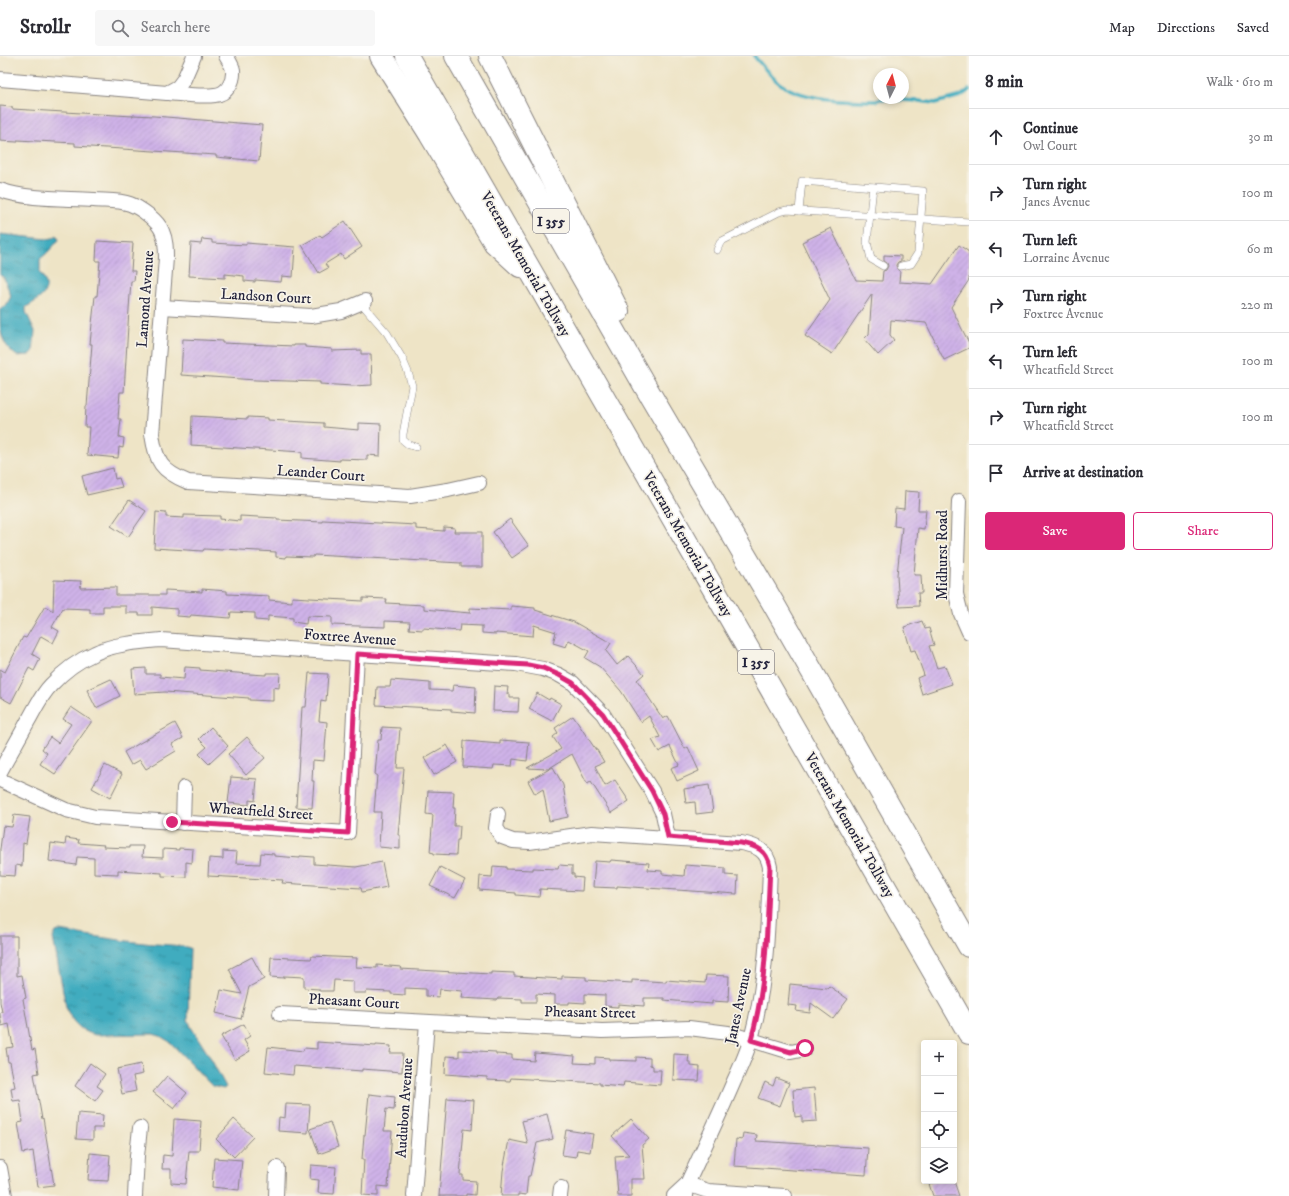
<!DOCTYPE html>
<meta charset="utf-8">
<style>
:root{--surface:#fff;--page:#f7f7f7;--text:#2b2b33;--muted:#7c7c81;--line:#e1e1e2;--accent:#db2777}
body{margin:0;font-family:"IM FELL DW Pica",serif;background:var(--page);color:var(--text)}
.controls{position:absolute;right:12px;bottom:12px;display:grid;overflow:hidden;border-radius:4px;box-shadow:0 2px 6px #0003}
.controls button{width:36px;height:36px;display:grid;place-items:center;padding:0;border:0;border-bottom:1px solid var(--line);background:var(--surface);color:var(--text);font:20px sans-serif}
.compass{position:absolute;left:873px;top:12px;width:36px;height:36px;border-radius:50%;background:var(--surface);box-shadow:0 2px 6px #0003;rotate:6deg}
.stop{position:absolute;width:12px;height:12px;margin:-9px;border:3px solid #db2777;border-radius:50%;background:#fff}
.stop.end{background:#db2777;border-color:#fff;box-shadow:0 1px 4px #0008}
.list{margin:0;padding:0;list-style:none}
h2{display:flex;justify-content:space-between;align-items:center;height:52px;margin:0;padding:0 16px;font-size:17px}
h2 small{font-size:13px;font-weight:400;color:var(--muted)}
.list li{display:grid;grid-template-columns:26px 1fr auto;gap:12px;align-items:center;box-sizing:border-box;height:56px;padding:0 16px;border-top:1px solid var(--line)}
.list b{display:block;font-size:15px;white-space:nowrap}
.list p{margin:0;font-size:13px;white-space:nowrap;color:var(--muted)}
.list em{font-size:13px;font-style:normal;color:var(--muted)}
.actions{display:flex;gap:8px;padding:12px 16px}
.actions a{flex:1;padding:9px 0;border:1px solid var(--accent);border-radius:4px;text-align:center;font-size:14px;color:var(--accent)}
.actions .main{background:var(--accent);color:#fff}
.icon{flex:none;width:22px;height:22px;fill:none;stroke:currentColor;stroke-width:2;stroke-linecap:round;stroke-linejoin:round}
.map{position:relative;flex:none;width:969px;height:1140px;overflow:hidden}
header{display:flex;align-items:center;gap:24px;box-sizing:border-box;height:56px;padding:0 20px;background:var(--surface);border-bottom:1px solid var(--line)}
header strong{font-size:19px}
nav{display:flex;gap:22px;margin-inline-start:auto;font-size:14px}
.search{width:280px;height:36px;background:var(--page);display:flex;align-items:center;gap:10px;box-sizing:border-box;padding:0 14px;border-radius:4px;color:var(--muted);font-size:15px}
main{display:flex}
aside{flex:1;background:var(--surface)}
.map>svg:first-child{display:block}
.water{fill:url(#water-ripples);stroke:#31677d}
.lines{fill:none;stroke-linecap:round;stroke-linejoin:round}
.stream{stroke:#40acbf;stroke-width:3.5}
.building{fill:url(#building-hatch)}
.lane-casing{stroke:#888380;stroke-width:8}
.street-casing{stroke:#888380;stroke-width:16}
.highway-casing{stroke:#888380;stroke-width:24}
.lane{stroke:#fff;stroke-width:7}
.street{stroke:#fff;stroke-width:14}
.highway{stroke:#fff;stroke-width:22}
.route{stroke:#db2777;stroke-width:5}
.labels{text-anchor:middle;stroke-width:3.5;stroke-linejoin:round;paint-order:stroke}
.shield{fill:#f7f3e8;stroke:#62616f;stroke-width:1}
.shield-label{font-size:14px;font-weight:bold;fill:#22223b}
.street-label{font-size:15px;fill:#22223b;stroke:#f7f3e8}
</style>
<header>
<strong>Strollr</strong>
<div class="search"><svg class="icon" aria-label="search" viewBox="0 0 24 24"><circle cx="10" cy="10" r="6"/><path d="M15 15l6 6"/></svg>Search here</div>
<nav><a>Map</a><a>Directions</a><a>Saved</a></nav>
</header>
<main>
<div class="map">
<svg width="969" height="1140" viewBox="0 0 969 1140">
<defs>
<pattern id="water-ripples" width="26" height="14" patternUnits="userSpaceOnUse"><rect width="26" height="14" fill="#40acbf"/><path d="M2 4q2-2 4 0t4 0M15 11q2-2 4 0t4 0" fill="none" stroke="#358c9c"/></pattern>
<pattern id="building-hatch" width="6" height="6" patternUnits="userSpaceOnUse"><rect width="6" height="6" fill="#cfb2e8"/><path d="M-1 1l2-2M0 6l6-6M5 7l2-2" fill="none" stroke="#b199c8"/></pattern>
</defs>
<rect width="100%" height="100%" fill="#f7f3e8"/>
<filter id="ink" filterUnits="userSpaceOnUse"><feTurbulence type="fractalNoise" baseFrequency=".025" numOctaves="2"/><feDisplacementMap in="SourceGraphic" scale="8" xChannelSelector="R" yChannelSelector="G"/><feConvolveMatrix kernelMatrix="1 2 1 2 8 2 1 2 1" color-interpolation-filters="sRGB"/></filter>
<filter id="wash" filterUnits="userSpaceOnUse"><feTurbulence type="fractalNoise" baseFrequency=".012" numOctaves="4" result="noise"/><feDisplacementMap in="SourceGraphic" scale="16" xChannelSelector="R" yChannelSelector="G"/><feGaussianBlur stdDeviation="0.9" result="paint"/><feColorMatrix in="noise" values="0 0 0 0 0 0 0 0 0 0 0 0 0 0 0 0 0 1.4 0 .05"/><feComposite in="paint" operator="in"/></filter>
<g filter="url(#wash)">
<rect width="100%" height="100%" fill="#eee4c6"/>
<g class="water">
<path d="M0 178 47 183 53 182 57 179 59 184 46 198 40 203V217C54 234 42 242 26 251V256L35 275 33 296 29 299 17 300C0 287 0 275 0 253L7 248 11 240 4 222 0 219Z"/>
<path d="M59 875C87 879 116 884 144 887 159 889 176 888 190 892L188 963 191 971 210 1001 226 1031 224 1033 212 1030 170 986 160 980 153 978 95 979C80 975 71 965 66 951L53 882 56 876Z"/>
</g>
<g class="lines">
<path class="stream" d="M754 0C761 8 773 24 782 29 807 45 848 45 876 45L881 43 919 45 935 47 961 40 969 34"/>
</g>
<g id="blocks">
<g class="building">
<polygon points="0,50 12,51 12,53 133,60 133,59 154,60 262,69 259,105 216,101 216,99 75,90 75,87 17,84 17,86 0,85"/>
<polygon points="345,165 362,191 344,203 341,198 325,208 328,212 319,217 302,189 320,179 322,181"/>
<polygon points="831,172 856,224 882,225 883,215 886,214 888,210 887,207 884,205 884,199 901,200 901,205 898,206 896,209 897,213 900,215 899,226 932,228 959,189 969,196 969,224 951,251 969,287 969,292 944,304 926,267 891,264 890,279 894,284 878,299 864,283 869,278 872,238 832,298 805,280 830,244 802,186"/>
<polygon points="202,183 212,184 212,187 246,189 246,187 295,191 293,221 282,220 281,226 255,224 255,226 244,225 244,220 225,218 225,222 189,220 191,187 201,188"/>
<polygon points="97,185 133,187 131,215 135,215 134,225 131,225 129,253 124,336 120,336 118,363 121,363 119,381 124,382 123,392 119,391 118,402 87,399 89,371 85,371 86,350 87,350 92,288 90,288 92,268 95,240 97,240 100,205 96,205"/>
<polygon points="183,283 222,285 222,287 294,290 294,289 305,289 305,291 332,293 332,295 361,294 361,298 371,298 372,329 352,330 320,328 320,326 256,324 181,319"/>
<polygon points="192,360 248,363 248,361 268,362 268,364 324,367 324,371 359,374 359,367 381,368 380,400 367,399 367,404 340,403 340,405 302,402 302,396 191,389"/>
<polygon points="113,412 115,423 119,422 122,431 87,439 82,420"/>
<polygon points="905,435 919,436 918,454 926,454 924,473 918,472 914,519 921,519 922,537 918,537 919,550 899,551 897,519 902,471 894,470 895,452 904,453"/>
<polygon points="129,444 146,455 128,481 111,470"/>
<polygon points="156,456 166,457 166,461 184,462 184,459 220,460 220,463 240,465 240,460 277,462 277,464 323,466 323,464 416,469 416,473 444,475 444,471 455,472 454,476 482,476 482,511 461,511 461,507 314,499 313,501 286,500 286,502 276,501 276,496 223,493 223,494 204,493 203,495 154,492"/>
<polygon points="510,463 529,490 512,502 493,476"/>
<polygon points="54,524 81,525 80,532 116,531 116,539 165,539 165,534 202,536 202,533 227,535 227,538 269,540 269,544 292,546 292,541 363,545 363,542 387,543 386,547 424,549 424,553 470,557 470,552 511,554 511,550 535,552 535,554 574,566 611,587 606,595 617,609 628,600 644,618 637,624 663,663 668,660 685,693 688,691 699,715 677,725 671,712 679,709 670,690 659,696 652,684 660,681 649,660 641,666 621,635 600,611 585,602 589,595 569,584 566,591 553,587 556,576 534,569 533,580 496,577 496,578 482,577 482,570 460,569 459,575 423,572 423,574 409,573 410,566 385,565 385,571 332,569 332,561 307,560 306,568 293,566 293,562 268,560 268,565 255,564 255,557 231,556 230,562 191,559 190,561 177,560 177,553 152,551 152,559 139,559 139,557 126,557 126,550 103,550 103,557 90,557 90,553 63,552 52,571 59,575 53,587 41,580 32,598 40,603 34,615 29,612 11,647 0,641 0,613 5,616 23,581 26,582 45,550 53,555"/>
<polygon points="922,565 925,573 929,572 934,589 929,590 937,612 945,610 952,628 922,638 917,622 924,619 915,594 911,595 904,571"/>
<polygon points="185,611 200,612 200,614 249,618 266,619 266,617 280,617 279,632 273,631 273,645 249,644 249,642 165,636 134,638 132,613 146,612 146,618 160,618 160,621 184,623"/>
<polygon points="309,617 328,618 326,645 321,644 319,665 327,666 324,705 313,704 312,725 314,725 312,752 296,751 302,651 306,651"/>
<polygon points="111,623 120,640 96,652 87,634"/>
<polygon points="391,624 430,627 430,634 452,635 453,629 476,631 475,657 451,655 451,653 376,649 377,631 390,631"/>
<polygon points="494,630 508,631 507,638 510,638 510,642 519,642 518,656 493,655"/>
<polygon points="537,637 549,644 550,642 561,648 552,665 529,653"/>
<polygon points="71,651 92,665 55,718 40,708 47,697 42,693 50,681 58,687 71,668 63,663"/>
<polygon points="573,660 596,694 597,694 604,706 595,710 605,730 615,724 629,745 611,757 591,726 587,728 572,698 548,713 527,712 561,693 553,681 558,677 555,672"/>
<polygon points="175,667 183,682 172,688 176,695 146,713 140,704 131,709 124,696"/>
<polygon points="211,671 228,690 209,708 199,698 207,691 199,683"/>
<polygon points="382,671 400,672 397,712 404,712 398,779 400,779 400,793 379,791 381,756 374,756 377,719 375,719 378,684 381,684"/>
<polygon points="247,681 265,702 246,719 228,698"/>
<polygon points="500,684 529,686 527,705 513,703 512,710 494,709 493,713 463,711 464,685 500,688"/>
<polygon points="447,689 457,706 434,719 424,702"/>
<polygon points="105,709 122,718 110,742 92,732"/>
<polygon points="553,711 563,729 568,761 549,765 543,733 535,738 528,725"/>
<polygon points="231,721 257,723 255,745 249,744 249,749 228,747"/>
<polygon points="709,729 713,756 696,758 695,746 686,747 684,733"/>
<polygon points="428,735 454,736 453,752 455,752 454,770 460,770 459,784 457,784 456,799 434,798 434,797 430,796 433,759 426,758"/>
<polygon points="14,759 30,761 26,788 23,787 22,810 16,809 15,820 0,819 0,793 3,770 12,771"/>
<polygon points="66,782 79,784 78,787 104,789 103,791 129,792 129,790 143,790 142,801 163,802 163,793 179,794 179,792 193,793 192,807 186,806 186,821 162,820 162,817 118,814 118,818 94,817 94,802 77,801 76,809 49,805 51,787 65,789"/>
<polygon points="223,795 237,796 236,807 260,808 261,797 274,798 274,800 300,802 300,800 314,801 314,808 356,811 382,806 387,831 362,836 361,832 282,827 283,824 208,820 209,802 223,803"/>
<polygon points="611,804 649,807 648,814 662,815 662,818 684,820 685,809 725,812 725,819 738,820 737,838 617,830 617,832 593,831 595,805 610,806"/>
<polygon points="559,809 572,810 572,818 574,818 574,821 583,822 582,835 540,833 539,841 516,839 516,837 479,834 480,820 492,821 493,810 506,811 506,813 533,814 533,812 558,813"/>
<polygon points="440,811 465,824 455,842 430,830"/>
<polygon points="0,880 17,880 17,920 22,919 26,942 23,943 32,994 35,993 39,1017 34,1018 42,1063 43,1062 54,1129 38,1131 33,1095 23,1097 18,1067 23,1066 20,1044 13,1045 11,1032 15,1031 10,1006 8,1006 6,992 13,991 9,968 2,970 0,958 0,956 2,956 0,946"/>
<polygon points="312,900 357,902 356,911 377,912 377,909 401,911 400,913 491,918 491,916 514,917 514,920 562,923 562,920 586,921 586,924 632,927 632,924 666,926 666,924 705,927 706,919 729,920 728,946 712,945 712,948 664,944 664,942 644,942 644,950 618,948 618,951 605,950 605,939 585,938 585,947 569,946 569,948 555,948 555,939 536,938 536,946 522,946 522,943 498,942 497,944 461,942 462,935 440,933 439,941 426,940 426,933 405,932 405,939 391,938 391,936 367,935 366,937 353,937 353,925 334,924 333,935 319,935 319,933 304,932 304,921 284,920 284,922 270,921 271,901 311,903"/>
<polygon points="252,901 264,923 249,931 241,963 216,957 221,934 242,938 229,913"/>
<polygon points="790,928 827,932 829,930 848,943 833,963 811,947 810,957 796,955 797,950 788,949"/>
<polygon points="244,968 250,980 244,984 250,995 235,1004 221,980"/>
<polygon points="317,986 376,990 376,989 391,990 390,997 403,997 402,1016 362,1013 362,1015 294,1010 293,1019 265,1016 268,991 303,995 304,992 317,993"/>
<polygon points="459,994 496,996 496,998 512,999 512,1003 534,1005 535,997 575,1000 574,1007 595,1008 595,1001 609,1002 609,1004 636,1005 636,1001 650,1002 650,1009 653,1010 653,1014 661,1014 660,1029 624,1026 623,1031 600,1029 600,1027 511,1022 510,1025 487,1024 487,1021 445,1018 446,1000 459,1001"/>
<polygon points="674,998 689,999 688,1006 691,1006 691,1010 700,1011 699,1025 673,1024"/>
<polygon points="90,1007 105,1018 97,1030 103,1034 95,1045 75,1030"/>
<polygon points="141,1008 143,1018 133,1020 136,1035 122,1038 117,1013"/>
<polygon points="167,1020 187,1037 174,1053 153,1036"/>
<polygon points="776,1022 789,1027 780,1050 758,1042 765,1026 773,1030"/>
<polygon points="814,1032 817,1065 802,1066 802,1060 795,1061 793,1034"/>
<polygon points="369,1038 395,1041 394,1054 386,1053 384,1075 392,1075 388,1131 378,1130 378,1140 362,1139 364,1103 362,1103 364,1079 365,1079"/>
<polygon points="447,1042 474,1044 472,1074 464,1073 460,1119 463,1119 463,1124 476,1125 475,1139 466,1138 466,1140 439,1140"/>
<polygon points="286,1048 310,1049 308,1077 278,1075 279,1061 285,1062"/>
<polygon points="78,1057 103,1059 102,1072 93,1072 93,1084 76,1083"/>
<polygon points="547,1058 553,1083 537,1087 530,1120 528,1120 526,1139 518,1138 518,1140 501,1140 503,1115 509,1084 528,1088 522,1065"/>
<polygon points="174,1063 201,1065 199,1095 189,1095 186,1128 171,1127 171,1113 162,1113 163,1099 172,1100"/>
<polygon points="234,1063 253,1081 234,1101 216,1083"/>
<polygon points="631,1063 649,1083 642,1089 645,1123 631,1123 631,1140 618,1140 615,1100 629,1099 612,1080"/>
<polygon points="330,1066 338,1091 319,1098 310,1073"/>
<polygon points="566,1074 593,1078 590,1096 577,1094 576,1101 562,1099"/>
<polygon points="743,1077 757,1079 756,1085 868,1092 866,1119 734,1110 736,1083 742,1084"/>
<polygon points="90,1097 110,1099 108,1125 88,1124"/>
<polygon points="214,1102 242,1104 239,1134 212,1131"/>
<polygon points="311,1109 336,1111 334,1138 318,1137 319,1124 310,1123"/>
<polygon points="939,1125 954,1125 959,1140 933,1140 929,1128"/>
</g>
</g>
</g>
<g filter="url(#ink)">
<use href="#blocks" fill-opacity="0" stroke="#888380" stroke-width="1"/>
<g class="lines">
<g class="lane-casing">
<g id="lane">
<polyline points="873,131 867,186 871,203 883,210"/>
<polyline points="799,155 802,125 923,135 918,197 911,208 901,210"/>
<polyline points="717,194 720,187 722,185 779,156 787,154 969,166"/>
<polyline points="361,247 387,277 402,302 408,316 412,330 403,378 403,384 409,389 416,391"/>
</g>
</g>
<g class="street-casing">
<g id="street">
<polyline points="0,23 167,37 178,31 184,23 194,0"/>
<path d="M168 37C182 38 200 41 215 39 227 38 234 26 233 14 232 9 229 5 226 0"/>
<path d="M0 134C29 144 63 142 94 144 106 145 119 144 130 148 141 152 158 165 162 175 166 184 166 193 166 202L152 378C156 406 161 415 188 426L410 440 448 434 479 427"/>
<polyline points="162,251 311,260 341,255 365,245"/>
<polyline points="959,445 956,538 961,558 969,576"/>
<path d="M0 716C9 699 19 682 28 665 35 653 41 639 51 629 63 616 79 604 95 597 113 588 140 586 161 584L357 598 516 608 543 613 559 619 573 627 603 658 652 735 663 758 668 781"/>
<polyline points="0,724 66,754 95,761 348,777 357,598"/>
<path d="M498 758 496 772 502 781 513 785 529 786 592 777 741 787C757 790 767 794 770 811 768 865 767 919 754 971 750 990 742 1008 734 1025 719 1060 703 1094 687 1128L686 1140"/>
<polyline points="183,767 184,732"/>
<polyline points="280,958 602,975 689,972 728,977 791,996 805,993"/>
<polyline points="0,1112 5,1140"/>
<polyline points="687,1128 708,1135 785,1140"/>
<polyline points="135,1140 137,1100 140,1072"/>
<polyline points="276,1140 277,1112"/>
<polyline points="414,1140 427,966"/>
<polyline points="560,1140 561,1132"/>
<polyline points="674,1140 687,1128"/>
</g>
</g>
<g class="highway-casing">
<g id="highway">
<polyline points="381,0 430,78 495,187 520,210"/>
<polyline points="407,0 969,977"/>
<polyline points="456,0 645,330 773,547 969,890"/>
<polyline points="490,0 618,255"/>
</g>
</g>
<use href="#lane" class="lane"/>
<use href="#street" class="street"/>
<use href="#highway" class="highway"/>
</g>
</g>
<g class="lines" filter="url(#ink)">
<path class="route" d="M172 766 348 777 357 598 528 609 543 612 559 619 573 627 603 658 652 735 663 758 668 781 741 787C757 790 767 794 770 811 767 869 767 928 751 984L791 996 805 992"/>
</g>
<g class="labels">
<g class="shield">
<rect x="533" y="153" width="36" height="24" rx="3"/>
<rect x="738" y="594" width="36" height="24" rx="3"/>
</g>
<g class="shield-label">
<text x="551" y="170">I 355</text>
<text x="756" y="611">I 355</text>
</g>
<g class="street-label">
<text transform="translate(526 208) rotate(60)" y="5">Veterans Memorial Tollway</text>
<text transform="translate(266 240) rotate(3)" y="5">Landson Court</text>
<text transform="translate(145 243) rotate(-86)" y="5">Lamond Avenue</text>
<text transform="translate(321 417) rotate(4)" y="5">Leander Court</text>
<text transform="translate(688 488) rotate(60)" y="5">Veterans Memorial Tollway</text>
<text transform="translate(942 499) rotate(-90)" y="5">Midhurst Road</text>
<text transform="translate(350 581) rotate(4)" y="5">Foxtree Avenue</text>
<text transform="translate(261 755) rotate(4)" y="5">Wheatfield Street</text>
<text transform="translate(850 769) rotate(60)" y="5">Veterans Memorial Tollway</text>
<text transform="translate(354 945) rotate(3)" y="5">Pheasant Court</text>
<text transform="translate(738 950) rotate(-78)" y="5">Janes Avenue</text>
<text transform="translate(590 956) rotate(1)" y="5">Pheasant Street</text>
<text transform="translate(404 1052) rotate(-86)" y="5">Audubon Avenue</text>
</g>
</g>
</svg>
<div class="controls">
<button>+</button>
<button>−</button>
<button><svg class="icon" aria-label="locate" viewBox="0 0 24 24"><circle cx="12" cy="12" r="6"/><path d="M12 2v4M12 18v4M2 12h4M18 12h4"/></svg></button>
<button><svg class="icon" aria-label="layers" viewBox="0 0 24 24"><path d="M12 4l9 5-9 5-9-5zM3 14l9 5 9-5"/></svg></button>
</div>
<svg class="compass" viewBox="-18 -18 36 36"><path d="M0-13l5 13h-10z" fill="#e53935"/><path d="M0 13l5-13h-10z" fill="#7c7c81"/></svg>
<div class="stop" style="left:805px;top:992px"></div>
<div class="stop end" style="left:172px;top:766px"></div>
</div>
<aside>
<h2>8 min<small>Walk · 610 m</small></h2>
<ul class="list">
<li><svg class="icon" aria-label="ahead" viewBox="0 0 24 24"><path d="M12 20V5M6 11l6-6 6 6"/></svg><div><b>Continue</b><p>Owl Court</p></div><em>30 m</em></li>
<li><svg class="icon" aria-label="right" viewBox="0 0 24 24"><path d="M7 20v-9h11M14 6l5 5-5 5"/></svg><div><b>Turn right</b><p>Janes Avenue</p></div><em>100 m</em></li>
<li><svg class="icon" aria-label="left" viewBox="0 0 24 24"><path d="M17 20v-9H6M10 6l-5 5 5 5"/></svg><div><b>Turn left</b><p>Lorraine Avenue</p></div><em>60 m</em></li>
<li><svg class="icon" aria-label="right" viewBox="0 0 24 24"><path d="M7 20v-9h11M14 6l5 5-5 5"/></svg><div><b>Turn right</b><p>Foxtree Avenue</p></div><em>220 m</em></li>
<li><svg class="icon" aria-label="left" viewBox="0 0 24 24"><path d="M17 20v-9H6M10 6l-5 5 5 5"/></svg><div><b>Turn left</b><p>Wheatfield Street</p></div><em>100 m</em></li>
<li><svg class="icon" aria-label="right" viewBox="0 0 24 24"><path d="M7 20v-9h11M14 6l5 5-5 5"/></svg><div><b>Turn right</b><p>Wheatfield Street</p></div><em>100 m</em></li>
<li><svg class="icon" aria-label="arrive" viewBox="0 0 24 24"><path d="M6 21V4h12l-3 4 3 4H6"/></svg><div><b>Arrive at destination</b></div></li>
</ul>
<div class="actions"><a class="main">Save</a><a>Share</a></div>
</aside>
</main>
